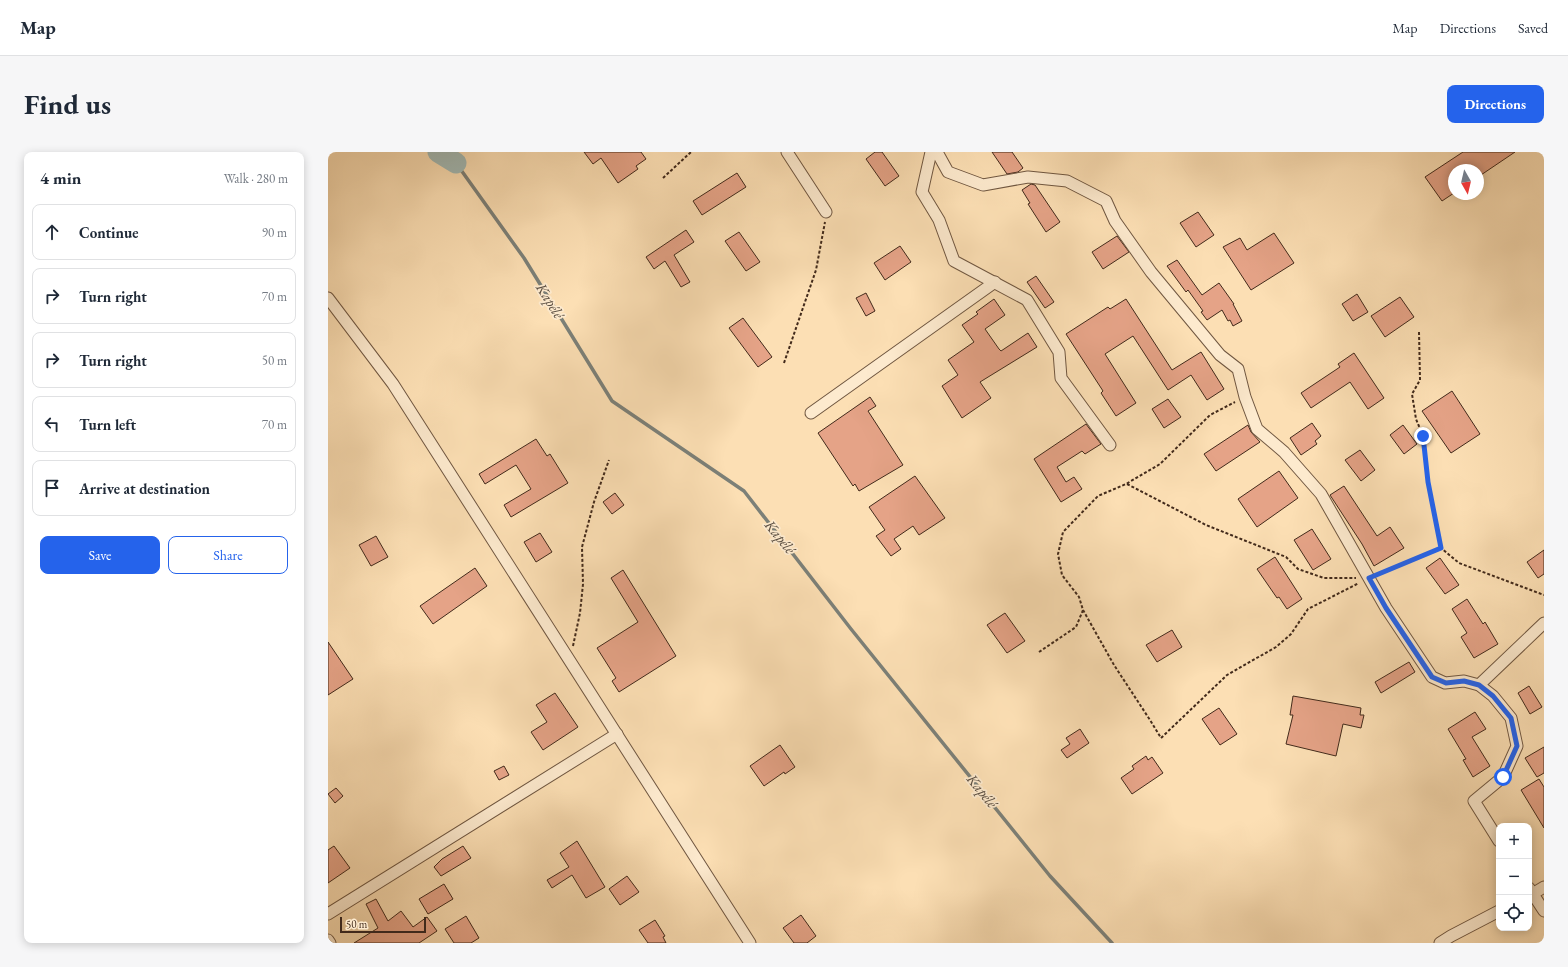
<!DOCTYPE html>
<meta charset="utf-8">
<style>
:root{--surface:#fff;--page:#f6f6f7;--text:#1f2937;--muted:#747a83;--line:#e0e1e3;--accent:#2563eb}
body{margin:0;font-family:"EB Garamond",serif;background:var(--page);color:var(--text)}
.controls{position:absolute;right:12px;bottom:12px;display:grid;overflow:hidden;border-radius:8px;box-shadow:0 2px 10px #0003}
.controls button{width:36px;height:36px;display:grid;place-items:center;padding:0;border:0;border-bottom:1px solid var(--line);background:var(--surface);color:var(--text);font:20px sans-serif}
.compass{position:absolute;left:1120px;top:12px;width:36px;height:36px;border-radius:50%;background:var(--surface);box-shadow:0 2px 10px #0003;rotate:172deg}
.scale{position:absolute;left:12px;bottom:10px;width:86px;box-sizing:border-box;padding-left:4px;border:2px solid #422a1b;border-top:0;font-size:11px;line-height:14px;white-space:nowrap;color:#422a1b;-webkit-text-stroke:3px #fdeace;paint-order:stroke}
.stop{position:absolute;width:12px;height:12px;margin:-9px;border:3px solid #2563eb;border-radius:50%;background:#fff}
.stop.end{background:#2563eb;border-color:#fff;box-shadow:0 1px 4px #0008}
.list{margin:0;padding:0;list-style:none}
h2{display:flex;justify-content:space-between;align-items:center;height:52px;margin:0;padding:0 16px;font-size:17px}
h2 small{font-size:13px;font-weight:400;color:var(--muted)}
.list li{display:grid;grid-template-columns:26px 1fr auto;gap:12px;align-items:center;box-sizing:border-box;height:56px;margin:0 8px 8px;padding:0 8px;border:1px solid var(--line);border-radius:8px}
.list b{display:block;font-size:15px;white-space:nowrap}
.list em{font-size:13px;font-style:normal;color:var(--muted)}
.actions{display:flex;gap:8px;padding:12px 16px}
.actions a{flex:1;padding:9px 0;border:1px solid var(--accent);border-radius:8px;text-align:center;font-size:14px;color:var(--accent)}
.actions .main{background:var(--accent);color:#fff}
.icon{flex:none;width:22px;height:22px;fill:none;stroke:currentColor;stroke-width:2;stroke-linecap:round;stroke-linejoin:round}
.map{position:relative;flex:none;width:1216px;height:791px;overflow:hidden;border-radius:8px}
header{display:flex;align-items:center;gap:24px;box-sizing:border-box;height:56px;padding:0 20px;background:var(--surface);border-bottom:1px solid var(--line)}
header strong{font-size:19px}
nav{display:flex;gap:22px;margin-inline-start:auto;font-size:14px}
.intro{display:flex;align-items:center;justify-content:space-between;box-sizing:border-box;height:96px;padding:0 24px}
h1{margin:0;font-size:28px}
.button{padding:10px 18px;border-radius:8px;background:var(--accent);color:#fff;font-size:14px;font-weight:700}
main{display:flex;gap:24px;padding:0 24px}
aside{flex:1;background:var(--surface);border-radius:8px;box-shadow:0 2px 10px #0003}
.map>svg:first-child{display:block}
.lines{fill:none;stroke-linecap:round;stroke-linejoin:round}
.stream{stroke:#7c8078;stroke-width:3.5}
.river{stroke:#a2bab6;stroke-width:21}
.building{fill:#e5a387;stroke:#422a1b}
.street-casing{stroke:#705741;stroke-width:13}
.path{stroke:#422a1b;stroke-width:2;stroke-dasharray:3 2;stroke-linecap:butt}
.street{stroke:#fdeace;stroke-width:11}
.route{stroke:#2563eb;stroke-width:5}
.labels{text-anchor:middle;stroke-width:3.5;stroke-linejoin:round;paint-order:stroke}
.water-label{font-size:15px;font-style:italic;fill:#5a4e42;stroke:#fdeace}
</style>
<header>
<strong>Map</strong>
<nav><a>Map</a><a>Directions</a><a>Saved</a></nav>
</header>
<div class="intro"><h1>Find us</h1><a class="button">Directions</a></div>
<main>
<aside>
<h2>4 min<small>Walk · 280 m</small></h2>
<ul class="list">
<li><svg class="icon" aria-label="ahead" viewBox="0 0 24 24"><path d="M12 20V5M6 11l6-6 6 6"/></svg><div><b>Continue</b></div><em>90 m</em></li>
<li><svg class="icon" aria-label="right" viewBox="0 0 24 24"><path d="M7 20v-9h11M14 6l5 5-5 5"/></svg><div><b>Turn right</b></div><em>70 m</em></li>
<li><svg class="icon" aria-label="right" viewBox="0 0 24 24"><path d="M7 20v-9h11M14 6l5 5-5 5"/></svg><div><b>Turn right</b></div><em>50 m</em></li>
<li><svg class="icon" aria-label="left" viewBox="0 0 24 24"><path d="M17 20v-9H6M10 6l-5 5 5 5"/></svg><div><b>Turn left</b></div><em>70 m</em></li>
<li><svg class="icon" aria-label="arrive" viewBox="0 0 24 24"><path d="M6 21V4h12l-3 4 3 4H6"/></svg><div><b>Arrive at destination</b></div></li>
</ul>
<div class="actions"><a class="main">Save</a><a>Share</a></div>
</aside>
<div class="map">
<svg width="1216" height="791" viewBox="0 0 1216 791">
<rect width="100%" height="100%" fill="#fcdfb4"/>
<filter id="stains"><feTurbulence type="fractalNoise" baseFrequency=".005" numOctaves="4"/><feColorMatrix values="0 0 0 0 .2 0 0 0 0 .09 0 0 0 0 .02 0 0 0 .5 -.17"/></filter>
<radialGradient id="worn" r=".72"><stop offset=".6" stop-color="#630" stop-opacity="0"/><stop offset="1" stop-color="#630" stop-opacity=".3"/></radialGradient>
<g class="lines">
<polyline class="stream" points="128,11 196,106 284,249 416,339 523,477 722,724 784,791"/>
<polyline class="river" points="110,0 128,11"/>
</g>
<g class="building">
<polygon points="256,0 313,0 318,7 308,14 310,17 290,31 273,6 265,12"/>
<polygon points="547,0 554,0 571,24 557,34 538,7"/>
<polygon points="664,0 684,0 695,16 690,20 679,22"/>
<polygon points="1135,0 1187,0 1150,25 1150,18 1126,18 1126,41 1114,49 1097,25"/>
<polygon points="409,21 418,35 374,63 365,49"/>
<polygon points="703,32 707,33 732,70 718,80 700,52 702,51 694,38"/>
<polygon points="870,60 886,83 868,95 852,71"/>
<polygon points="358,78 366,90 346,103 362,130 353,135 337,109 326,117 318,105"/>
<polygon points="411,80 432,110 418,119 397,89"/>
<polygon points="946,81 966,111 923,138 895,95 912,86 919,98"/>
<polygon points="789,84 801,100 775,117 764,100"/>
<polygon points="572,94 583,110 557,128 546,111"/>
<polygon points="849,108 874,143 891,131 906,152 905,152 914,169 905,174 902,168 900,169 894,158 879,168 873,160 875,159 860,138 858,140 839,114"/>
<polygon points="708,124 726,150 717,156 699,130"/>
<polygon points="538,141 547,159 538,164 528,146"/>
<polygon points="1029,142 1040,160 1025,169 1014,152"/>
<polygon points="1072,145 1086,165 1057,185 1043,164"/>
<polygon points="666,147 677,163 657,177 671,197 673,199 700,181 709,195 652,230 663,246 634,266 614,234 630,223 620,208 646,190 634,173 650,162 648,160"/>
<polygon points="798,147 844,218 873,200 896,237 879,248 863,223 840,238 805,184 777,202 808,251 788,264 773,241 775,239 738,182 780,155 782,157"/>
<polygon points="415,166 444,205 430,215 401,176"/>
<polygon points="1026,201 1056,246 1040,257 1022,230 983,256 973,241 1012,215 1010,212"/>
<polygon points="1124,239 1152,282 1123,301 1094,259"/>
<polygon points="542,245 548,254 540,259 575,313 531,339 527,332 525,334 490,281"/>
<polygon points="840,247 853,265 836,276 824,257"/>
<polygon points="984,271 993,284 987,289 989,292 973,303 962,286"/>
<polygon points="758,272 773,292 757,302 754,299 729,315 738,330 746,325 754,337 733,350 706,307"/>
<polygon points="920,273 923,280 932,290 888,319 876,302"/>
<polygon points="1075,273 1089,292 1076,302 1062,283"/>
<polygon points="208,287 219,304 222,302 240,331 183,365 176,353 203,337 188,313 157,332 151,322"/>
<polygon points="1032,298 1047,318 1033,329 1017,308"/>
<polygon points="951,319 970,346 929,375 910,347"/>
<polygon points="587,324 617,366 591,383 585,374 566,387 573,397 563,404 548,384 557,378 541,355"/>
<polygon points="1016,334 1049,384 1062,375 1076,396 1046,414 1034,392 1002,343"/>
<polygon points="287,341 296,353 284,362 275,350"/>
<polygon points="984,377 1003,407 985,418 966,388"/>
<polygon points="212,381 224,400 208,410 196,390"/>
<polygon points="48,384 60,405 43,414 31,393"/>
<polygon points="1216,398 1216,422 1210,426 1199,410"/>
<polygon points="947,405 974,447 959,457 951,445 949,446 929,417"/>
<polygon points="1112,406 1131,433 1117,442 1098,416"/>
<polygon points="147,416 159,434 105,472 92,454"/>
<polygon points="295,418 348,504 291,540 284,529 288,526 269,496 310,470 283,426"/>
<polygon points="1139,447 1155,472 1157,470 1170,492 1146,506 1133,485 1139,481 1124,457"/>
<polygon points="677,461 697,489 679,501 659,473"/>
<polygon points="844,478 854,495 829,510 818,493"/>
<polygon points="0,490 25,527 0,543"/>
<polygon points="1081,510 1087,520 1053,541 1047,530"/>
<polygon points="1201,534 1214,555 1202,562 1190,541"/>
<polygon points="227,541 250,575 215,598 203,580 219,570 208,553"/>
<polygon points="965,544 1033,556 1032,563 1036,563 1033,576 1015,572 1008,604 958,592 965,563 962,563"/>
<polygon points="891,556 909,582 892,593 874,567"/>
<polygon points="1147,560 1158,577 1144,585 1162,614 1145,625 1135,608 1138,607 1120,577"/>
<polygon points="752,577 761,591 739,606 733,598 742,592 738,586"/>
<polygon points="452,593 467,615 457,622 456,620 436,634 422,614"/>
<polygon points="1216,595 1216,621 1209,625 1197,606"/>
<polygon points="818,604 820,608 824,605 835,621 804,642 793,626 806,617 804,614"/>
<polygon points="176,614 181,623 171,628 166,619"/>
<polygon points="1211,627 1216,635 1216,676 1193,638"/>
<polygon points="8,636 15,644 7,651 0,642"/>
<polygon points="249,689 277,735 258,746 244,723 224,736 219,728 241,715 232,701"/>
<polygon points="6,694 22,716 0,731 0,698"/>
<polygon points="135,694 143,706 113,724 106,715 114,707"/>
<polygon points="299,724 311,740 292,753 281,737"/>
<polygon points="116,732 125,747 100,762 91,747"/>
<polygon points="48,747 60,769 73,759 85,775 99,765 109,779 91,791 26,791 50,776 38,752"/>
<polygon points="473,763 488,784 479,791 466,791 455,776"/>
<polygon points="138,764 151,786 143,791 126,791 117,777"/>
<polygon points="327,768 337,784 335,785 338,791 320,791 311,778"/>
</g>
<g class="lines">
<g class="street-casing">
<g id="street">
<polyline points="459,0 498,60"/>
<polyline points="603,0 594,40 611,68 626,109 699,148 731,200 733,226 782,293"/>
<polyline points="609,0 620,20 655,33 700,25 739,29 778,49 787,69 823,120 892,203 910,217 917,245 929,277 956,300 993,342 1058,456 1104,525 1117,531 1136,529 1151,533 1165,544 1183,566 1189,594 1175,625 1146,649 1171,689"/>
<polyline points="0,146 65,232 422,791"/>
<polyline points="483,261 667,130"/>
<polyline points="1151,533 1216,471"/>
<polyline points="1201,736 1216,759"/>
<polyline points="1201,744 1216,735"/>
<polyline points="0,762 289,582"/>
<polyline points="0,788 2,791"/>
<polyline points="1112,791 1123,784 1171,759"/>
</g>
</g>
<g class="path">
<polyline points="335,26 363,0"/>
<polyline points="1091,180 1092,228 1084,242 1088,267 1095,284 1100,330 1113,396 1131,411 1216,443"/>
<polyline points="456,211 488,118 497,70"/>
<polyline points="799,332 878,373 958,405 970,417 996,426 1028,426"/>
<polyline points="1052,422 1113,396"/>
<polyline points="755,458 786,513 822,568 833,586 899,523 948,495 963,482 980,457 1031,431"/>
<polyline points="245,494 252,461 255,432 254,395 266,350 281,308"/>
<polyline points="711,500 748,475 755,458 751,445 734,423 730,402 735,380 770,344 798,332 832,312 882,263 907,250"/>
</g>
<use href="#street" class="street"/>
</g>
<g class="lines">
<polyline class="route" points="1095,284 1100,330 1113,396 1041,426 1058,456 1104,525 1118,531 1136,529 1151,533 1165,544 1183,566 1189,594 1175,625"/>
</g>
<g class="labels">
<g class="water-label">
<text transform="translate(222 149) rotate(58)" y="5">Kapélé</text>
<text transform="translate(452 385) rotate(51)" y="5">Kapélé</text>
<text transform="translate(654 639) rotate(51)" y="5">Kapélé</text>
</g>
</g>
<rect width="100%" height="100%" filter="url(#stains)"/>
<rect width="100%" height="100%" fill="url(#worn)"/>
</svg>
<div class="controls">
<button>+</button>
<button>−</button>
<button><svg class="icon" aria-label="locate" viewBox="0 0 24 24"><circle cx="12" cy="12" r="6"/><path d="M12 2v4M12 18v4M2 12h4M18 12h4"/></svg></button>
</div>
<svg class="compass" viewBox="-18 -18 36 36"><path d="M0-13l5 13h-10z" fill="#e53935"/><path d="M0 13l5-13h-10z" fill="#747a83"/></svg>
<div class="scale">50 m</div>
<div class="stop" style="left:1175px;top:625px"></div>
<div class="stop end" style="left:1095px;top:284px"></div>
</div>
</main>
